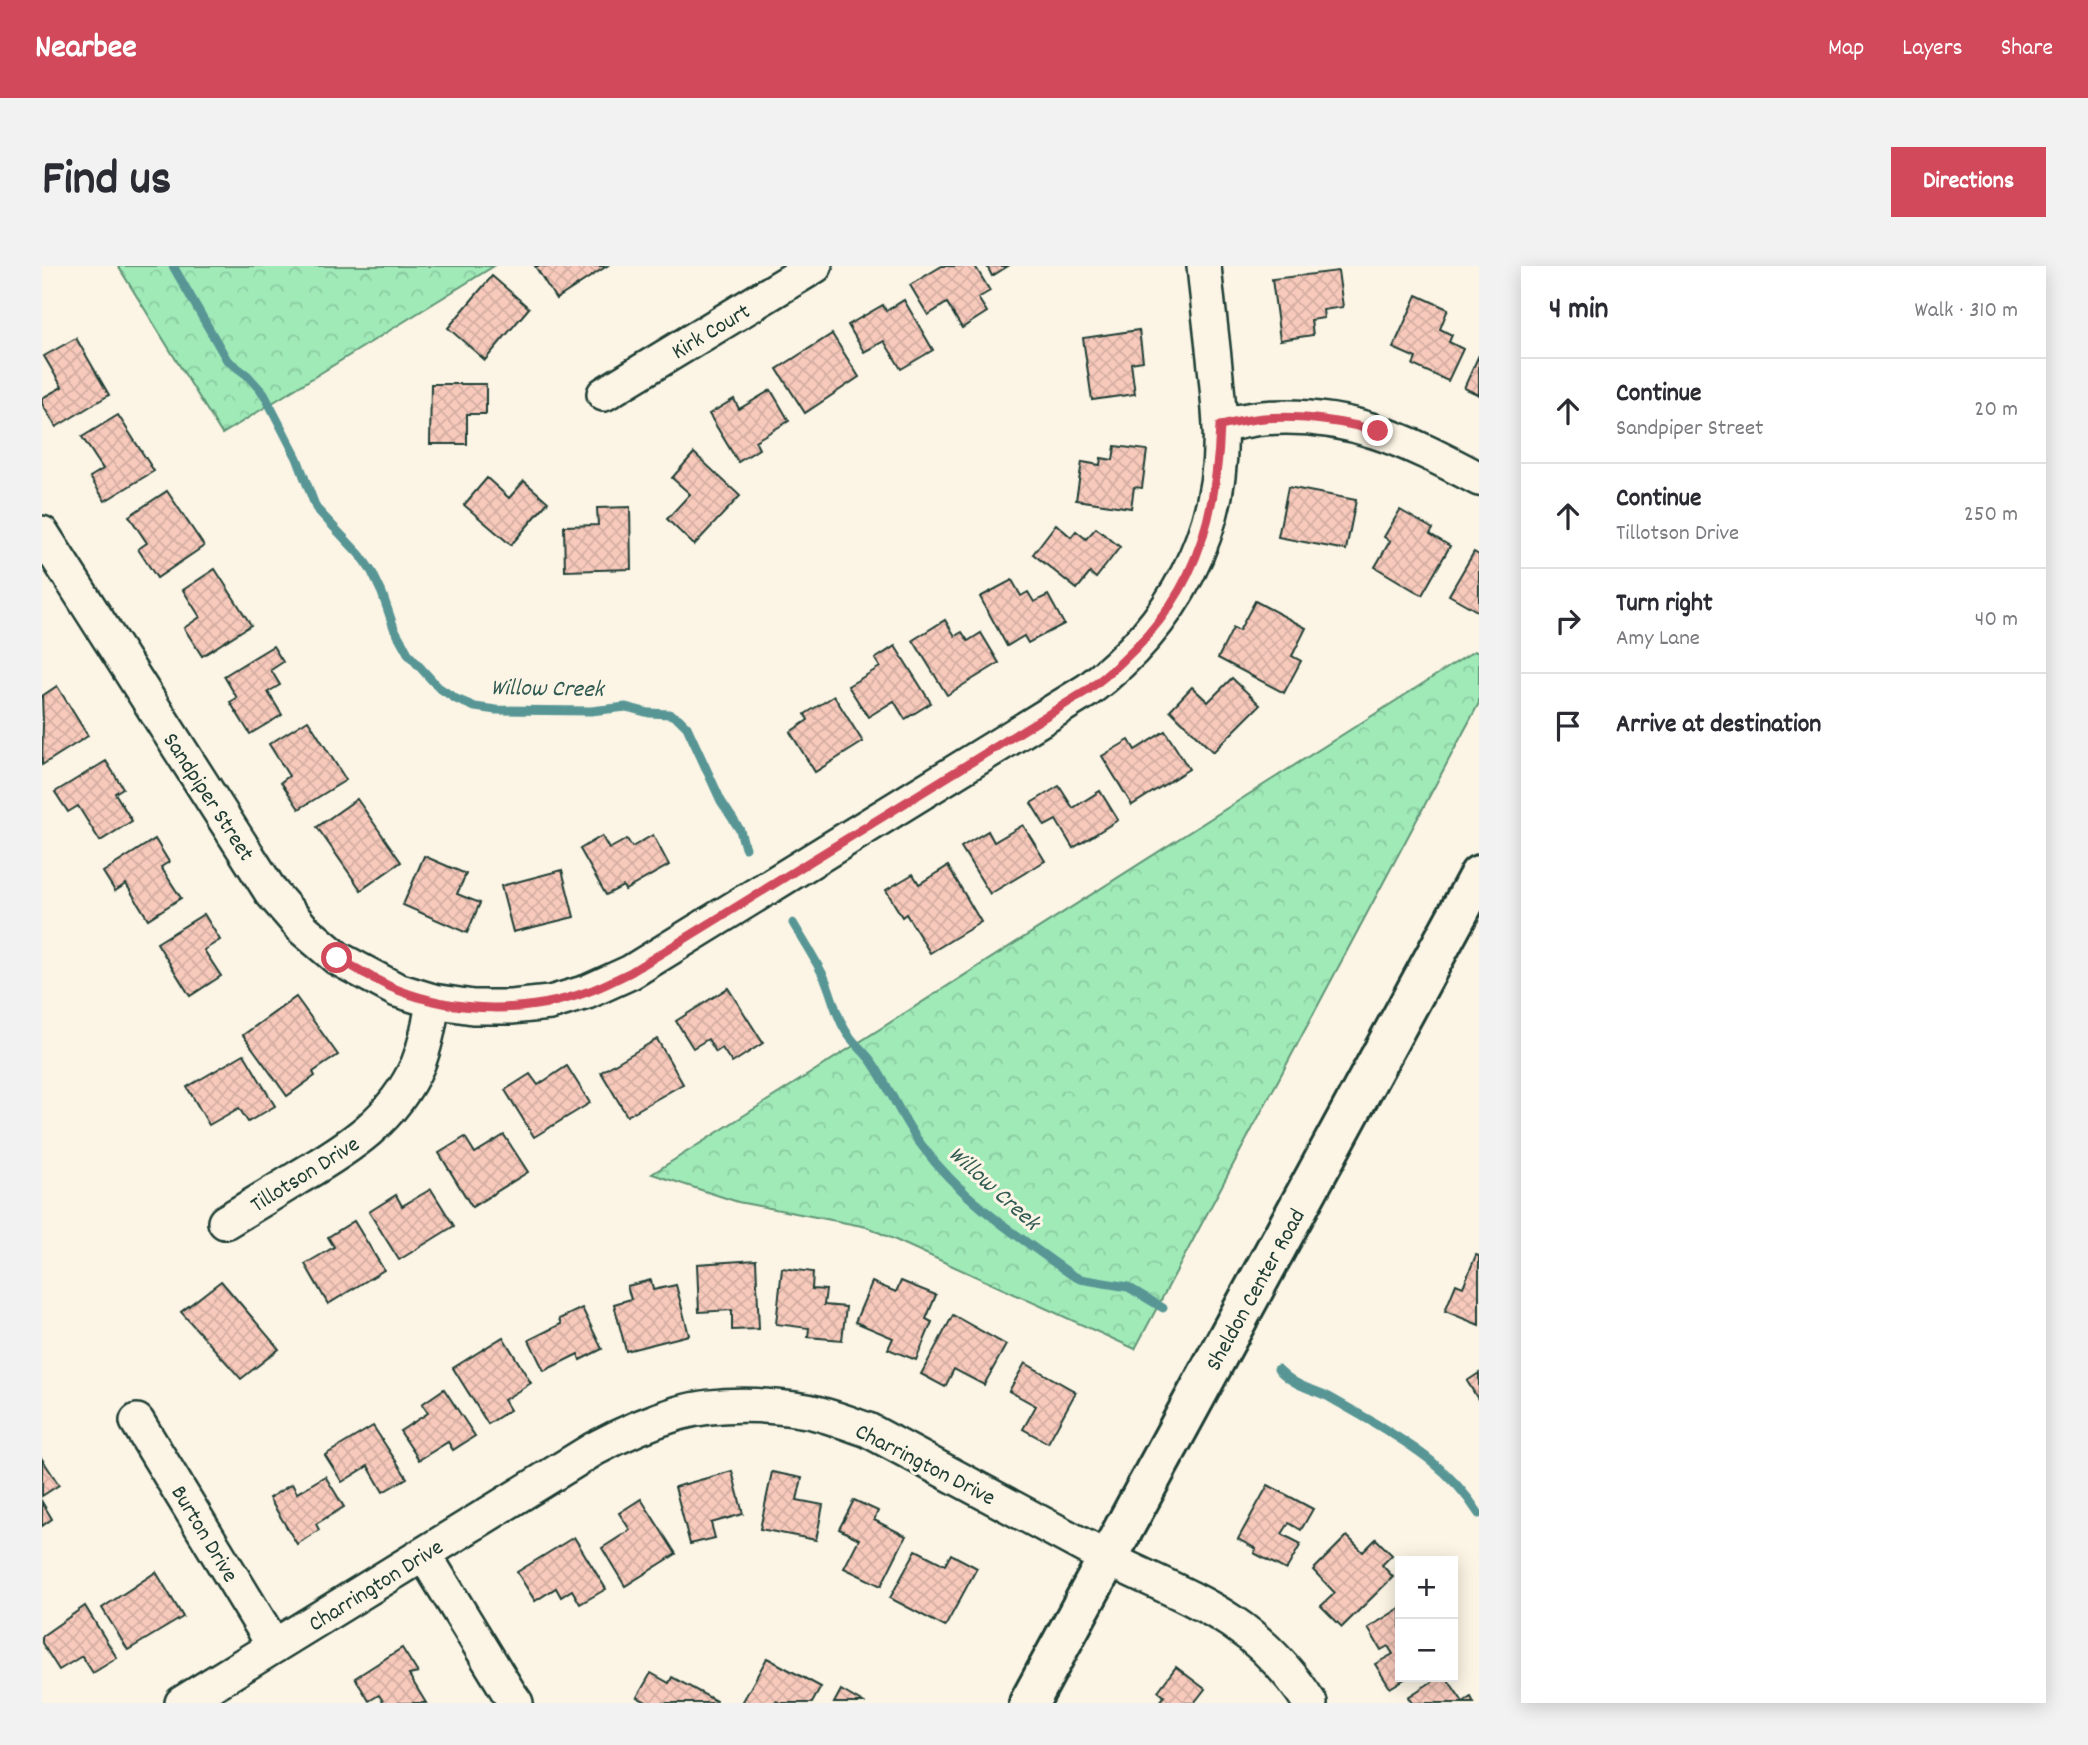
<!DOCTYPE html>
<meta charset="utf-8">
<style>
:root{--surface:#fff;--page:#f2f2f3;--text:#2b2b33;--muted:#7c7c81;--line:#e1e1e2;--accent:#d1495b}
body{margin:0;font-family:Dekko,sans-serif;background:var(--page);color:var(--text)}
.controls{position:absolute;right:21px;bottom:21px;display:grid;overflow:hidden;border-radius:0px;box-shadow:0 4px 18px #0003}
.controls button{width:63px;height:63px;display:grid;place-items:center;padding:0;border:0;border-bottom:2px solid var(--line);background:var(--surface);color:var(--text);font:35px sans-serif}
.stop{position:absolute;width:21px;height:21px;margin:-16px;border:5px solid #d1495b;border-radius:50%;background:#fff}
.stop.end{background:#d1495b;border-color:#fff;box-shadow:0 2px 7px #0008}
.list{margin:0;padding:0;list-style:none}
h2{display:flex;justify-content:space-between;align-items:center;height:91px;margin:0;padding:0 28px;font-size:30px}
h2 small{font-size:23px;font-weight:400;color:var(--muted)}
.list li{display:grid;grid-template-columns:46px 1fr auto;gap:21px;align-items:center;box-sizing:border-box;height:105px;padding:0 28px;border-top:2px solid var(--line)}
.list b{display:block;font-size:26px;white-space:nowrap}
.list p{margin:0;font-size:23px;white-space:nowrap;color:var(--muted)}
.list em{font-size:23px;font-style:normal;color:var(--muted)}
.icon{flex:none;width:38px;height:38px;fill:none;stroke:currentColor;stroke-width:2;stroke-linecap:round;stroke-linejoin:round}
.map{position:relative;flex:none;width:1437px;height:1437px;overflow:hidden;border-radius:0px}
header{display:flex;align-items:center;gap:42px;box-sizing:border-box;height:98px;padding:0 35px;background:var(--accent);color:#fff}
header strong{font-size:33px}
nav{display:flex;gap:38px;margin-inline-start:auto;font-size:24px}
.intro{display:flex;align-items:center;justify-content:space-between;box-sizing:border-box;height:168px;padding:0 42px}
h1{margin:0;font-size:49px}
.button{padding:18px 32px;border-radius:0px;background:var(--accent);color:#fff;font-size:24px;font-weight:700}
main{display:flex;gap:42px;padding:0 42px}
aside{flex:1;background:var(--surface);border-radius:0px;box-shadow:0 4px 18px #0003}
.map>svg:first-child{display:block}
.forest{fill:url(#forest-crowns);stroke:#609476;stroke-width:2}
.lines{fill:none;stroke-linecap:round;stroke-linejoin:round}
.stream{stroke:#599695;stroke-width:9}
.building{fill:url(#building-cross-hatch);stroke:#1f3d34;stroke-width:2}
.street-casing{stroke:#1f3d34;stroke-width:38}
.secondary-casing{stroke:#1f3d34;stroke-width:44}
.street{stroke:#fcf5e5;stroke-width:33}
.secondary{stroke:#fcf5e5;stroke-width:38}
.route{stroke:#d1495b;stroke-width:9}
.labels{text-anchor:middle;stroke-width:6;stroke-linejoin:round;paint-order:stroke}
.street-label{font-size:23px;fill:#1f3d34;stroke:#fcf5e5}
.water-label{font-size:24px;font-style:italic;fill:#325b54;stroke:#fcf5e5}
</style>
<header>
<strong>Nearbee</strong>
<nav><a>Map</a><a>Layers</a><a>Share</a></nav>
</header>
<div class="intro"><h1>Find us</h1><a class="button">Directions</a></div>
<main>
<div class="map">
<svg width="1437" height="1437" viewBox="0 0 1437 1437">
<defs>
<pattern id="forest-crowns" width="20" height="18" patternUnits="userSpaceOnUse" patternTransform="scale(1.75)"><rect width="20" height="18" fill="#a0eab8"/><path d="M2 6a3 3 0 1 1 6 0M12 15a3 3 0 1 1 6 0" fill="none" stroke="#89ca9f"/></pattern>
<pattern id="building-cross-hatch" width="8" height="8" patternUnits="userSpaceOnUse" patternTransform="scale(1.75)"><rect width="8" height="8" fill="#f8cabc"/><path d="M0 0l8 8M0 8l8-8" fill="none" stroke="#d4aea2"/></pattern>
</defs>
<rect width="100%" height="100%" fill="#fcf5e5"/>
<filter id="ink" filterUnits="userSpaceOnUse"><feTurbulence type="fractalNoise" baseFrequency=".0143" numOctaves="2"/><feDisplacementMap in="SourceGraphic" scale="14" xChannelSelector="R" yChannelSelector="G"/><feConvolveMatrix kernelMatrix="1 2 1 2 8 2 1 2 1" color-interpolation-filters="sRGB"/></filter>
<g filter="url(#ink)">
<g class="forest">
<polygon points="76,0 452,0 180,168"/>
<polygon points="1432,385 1437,387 1437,437 1093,1083 825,961 696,936 610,908"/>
</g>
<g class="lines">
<g class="stream">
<polyline points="131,0 185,94 205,109 222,128 255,192 274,242 318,289 330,306 340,327 352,362 367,389 396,421 414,433 433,441 454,444 549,445 584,441 607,447 627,448 636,452 645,461 679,535 698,564 703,582"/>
<path d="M751 657C762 676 774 694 783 713 790 729 793 746 802 762 809 776 824 786 832 799 850 826 861 856 881 881 920 934 977 971 1030 1009L1038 1013 1086 1021 1121 1042"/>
<path d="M1236 1103C1254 1121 1266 1121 1287 1131 1301 1139 1315 1147 1329 1155 1373 1181 1409 1204 1437 1248"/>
</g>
</g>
<g class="building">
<polygon points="493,0 565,0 514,33"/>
<polygon points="900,0 933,0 948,25 936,32 945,46 920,62 905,37 886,49 868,19"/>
<polygon points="945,0 966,0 950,10"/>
<polygon points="1296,5 1301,41 1281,44 1282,52 1269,54 1271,69 1238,74 1230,13"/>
<polygon points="450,10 487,42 443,94 406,62"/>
<polygon points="1375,29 1406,43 1398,63 1410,69 1407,76 1421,83 1406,115 1371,99 1374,92 1351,82"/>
<polygon points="862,34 891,84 859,103 842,75 822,86 806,59 841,39 844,45"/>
<polygon points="1097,64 1101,95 1089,97 1093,128 1050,134 1041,72"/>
<polygon points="790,68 817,111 763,147 735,103"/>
<polygon points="34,72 67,129 14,161 0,138 0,132 20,121 2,90"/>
<polygon points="1437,89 1437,129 1422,122"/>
<polygon points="389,118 444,118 444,148 425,148 425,178 388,178"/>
<polygon points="729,124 747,155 713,175 717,183 696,196 667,148 692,133 697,143"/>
<polygon points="76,149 112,205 63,235 48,211 61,203 40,171"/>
<polygon points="1073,180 1105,184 1100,222 1092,221 1089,242 1034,234 1040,196 1058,199 1059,192 1071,194"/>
<polygon points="652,187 698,230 652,279 625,253 648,228 630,212"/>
<polygon points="445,212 467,232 482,215 506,236 469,279 422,239"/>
<polygon points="1246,221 1314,234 1304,284 1236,271"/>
<polygon points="125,225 162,280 115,312 96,283 105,277 87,250"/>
<polygon points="588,241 589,303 523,305 522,260 556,259 555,242"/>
<polygon points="1358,244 1391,263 1388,268 1408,280 1380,329 1333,301 1348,275 1342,271"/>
<polygon points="1014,258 1029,271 1034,265 1044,273 1054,262 1078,281 1054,312 1048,307 1035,323 991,288"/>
<polygon points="1432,286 1437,289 1437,346 1407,329"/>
<polygon points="173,303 209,359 160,390 142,362 158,351 141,324"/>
<polygon points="970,314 979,330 986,326 992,336 1006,329 1022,358 986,377 982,370 965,380 938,331"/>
<polygon points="1213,335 1264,362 1250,390 1259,395 1242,427 1176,392 1191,362 1197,365"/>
<polygon points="903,354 913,370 920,366 926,375 939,367 957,397 905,429 871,374"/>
<polygon points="231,380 241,396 229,404 238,419 226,426 240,449 208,468 188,436 195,432 182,410"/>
<polygon points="853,380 889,437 863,453 852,435 826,451 806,420 838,401 833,393"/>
<polygon points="1190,412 1218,439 1171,486 1128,444 1150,421 1166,436"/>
<polygon points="15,420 46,470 0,499 1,457 0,430"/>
<polygon points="792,430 821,476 773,506 748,466 766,454 763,448"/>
<polygon points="266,454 304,514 257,543 239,516 247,510 227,478"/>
<polygon points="1123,465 1147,503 1090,539 1060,490 1087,474 1093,484"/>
<polygon points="64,495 81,522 73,527 90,555 58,575 36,540 26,546 13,526"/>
<polygon points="1017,520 1031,542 1058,525 1076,554 1031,582 1014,554 1003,560 989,537"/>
<polygon points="315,533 359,596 319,624 275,561"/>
<polygon points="981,559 1003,595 948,628 919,581 946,565 952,576"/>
<polygon points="611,569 627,599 583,624 581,620 564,629 538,583 560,570 567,583 585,573 590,581"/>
<polygon points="113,573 127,596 119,601 139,632 106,653 84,618 73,625 61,606"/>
<polygon points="382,590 424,608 415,628 438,637 425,667 361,639"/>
<polygon points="906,600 939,656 888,687 864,648 860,651 844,624 871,608 877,618"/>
<polygon points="520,604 532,651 471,666 459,620"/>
<polygon points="162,648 178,674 162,684 179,710 148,730 115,677"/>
<polygon points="686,722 721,777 690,797 680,782 674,786 666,773 651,782 634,755"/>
<polygon points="254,731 296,789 271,806 273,810 245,830 201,769"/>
<polygon points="615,773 641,818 585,850 559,806"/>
<polygon points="202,788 233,840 206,856 197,842 167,859 145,821"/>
<polygon points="525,800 548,837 492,871 463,824 488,808 496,819"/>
<polygon points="462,869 486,906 430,941 397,887 423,871 433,887"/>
<polygon points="389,923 412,960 357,994 327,946 354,929 360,940"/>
<polygon points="312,955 342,1004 286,1038 263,998 292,981 286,971"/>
<polygon points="1434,989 1437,990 1437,1059 1403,1045 1414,1018 1421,1021"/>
<polygon points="714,994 717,1063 690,1064 690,1044 657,1046 655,998"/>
<polygon points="740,1002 771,1006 770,1023 784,1024 782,1039 804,1041 800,1074 766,1071 767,1062 734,1058"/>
<polygon points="609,1014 611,1024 634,1019 647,1069 584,1085 572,1038 589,1033 585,1020"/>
<polygon points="179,1015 237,1083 199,1113 139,1046"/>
<polygon points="859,1015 894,1029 884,1053 890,1056 874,1094 846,1083 851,1072 813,1056 830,1016 854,1026"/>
<polygon points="540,1042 560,1083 538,1094 536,1088 502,1105 487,1074 519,1058 517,1053"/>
<polygon points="911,1049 964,1079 942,1119 912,1103 903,1121 879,1108"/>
<polygon points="461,1071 489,1117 462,1134 468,1144 446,1158 411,1102"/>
<polygon points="983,1097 1034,1126 1006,1177 981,1163 994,1140 967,1125"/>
<polygon points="1437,1107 1437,1135 1425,1115"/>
<polygon points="402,1123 433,1170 411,1184 406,1176 377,1194 358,1165 386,1147 380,1138"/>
<polygon points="331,1160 365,1212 341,1226 326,1200 300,1216 283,1189"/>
<polygon points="0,1193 17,1219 0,1230"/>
<polygon points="690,1205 701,1248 669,1257 673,1272 648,1278 633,1221"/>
<polygon points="730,1206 760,1212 755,1234 781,1239 774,1274 718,1263"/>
<polygon points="283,1210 302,1241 274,1258 277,1264 255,1278 227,1232 250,1218 255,1227"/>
<polygon points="1226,1219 1271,1243 1259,1264 1247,1257 1240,1268 1259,1278 1244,1304 1212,1287 1214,1283 1196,1273"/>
<polygon points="599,1233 634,1288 583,1320 560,1282 588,1264 577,1247"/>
<polygon points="812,1234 836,1245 832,1254 864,1270 839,1320 802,1302 817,1273 797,1263"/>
<polygon points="0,1236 10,1253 0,1260"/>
<polygon points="1305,1270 1321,1286 1334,1273 1350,1289 1340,1299 1351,1311 1300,1361 1279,1340 1293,1327 1271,1304"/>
<polygon points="532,1271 564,1323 538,1338 530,1324 519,1331 514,1322 493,1335 475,1306"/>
<polygon points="874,1284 903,1299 909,1288 935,1302 903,1361 848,1332"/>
<polygon points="114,1306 141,1351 86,1384 60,1342"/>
<polygon points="43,1340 75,1392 51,1407 40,1390 17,1404 0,1377 0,1370"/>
<polygon points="1358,1342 1358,1411 1366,1411 1348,1422 1333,1398 1351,1388 1346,1380 1339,1384 1326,1362"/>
<polygon points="360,1382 376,1407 367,1409 384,1437 342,1437 337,1429 327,1435 313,1412"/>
<polygon points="725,1392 779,1421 770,1437 738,1437 734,1435 732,1437 700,1437"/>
<polygon points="1134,1401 1163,1423 1152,1437 1116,1437 1122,1430 1116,1425"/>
<polygon points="609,1407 627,1417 630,1411 674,1435 673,1437 606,1437 595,1431"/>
<polygon points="1397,1411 1404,1411 1421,1436 1429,1431 1432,1437 1370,1437 1366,1431"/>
<polygon points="799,1424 821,1437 792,1437"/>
</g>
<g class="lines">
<g class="street-casing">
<g id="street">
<polyline points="562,128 773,0"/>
<path d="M1178 160C1192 157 1207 153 1221 152 1306 145 1365 175 1437 213"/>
<path d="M0 267 229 626 261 663 295 692 355 724 391 735 431 741H469L508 737 545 726 589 706 1046 424C1130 360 1183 267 1178 159 1175 106 1167 53 1162 0"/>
<path d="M183 956C208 941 233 926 257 911 308 881 351 854 376 798 384 778 388 756 391 735"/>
<polyline points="95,1155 232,1380"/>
<polyline points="382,1288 467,1427 474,1437"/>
<path d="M140 1437 552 1183C580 1168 607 1156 637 1147 676 1136 725 1138 765 1145 786 1149 806 1157 826 1164 902 1205 977 1245 1053 1286 1098 1310 1148 1328 1190 1356 1221 1377 1248 1406 1268 1437"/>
</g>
</g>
<g class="secondary-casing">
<polyline id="secondary" points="987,1437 1437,609"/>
</g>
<use href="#street" class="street"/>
<use href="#secondary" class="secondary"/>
</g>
</g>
<g class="lines" filter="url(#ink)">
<path class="route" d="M295 692C315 702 335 716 356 724 415 747 486 748 545 726 560 721 574 713 589 706L1046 424C1140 353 1174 276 1178 160 1192 157 1207 153 1222 152 1261 149 1298 155 1336 165"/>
</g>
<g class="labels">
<g class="street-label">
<text transform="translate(668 64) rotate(-31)" y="8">Kirk Court</text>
<text transform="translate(168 530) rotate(57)" y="8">Sandpiper Street</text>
<text transform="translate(262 907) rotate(-32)" y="8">Tillotson Drive</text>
<text transform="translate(1212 1023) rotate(-61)" y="8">Sheldon Center Road</text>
<text transform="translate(884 1197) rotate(27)" y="8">Charrington Drive</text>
<text transform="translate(164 1267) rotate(59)" y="8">Burton Drive</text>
<text transform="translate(333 1318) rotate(-32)" y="8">Charrington Drive</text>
</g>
<g class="water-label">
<text transform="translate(505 421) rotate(1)" y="8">Willow Creek</text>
<text transform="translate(953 921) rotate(42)" y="8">Willow Creek</text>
</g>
</g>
</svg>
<div class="controls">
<button>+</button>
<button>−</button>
</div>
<div class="stop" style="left:295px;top:692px"></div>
<div class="stop end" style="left:1336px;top:165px"></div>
</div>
<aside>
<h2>4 min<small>Walk · 310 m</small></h2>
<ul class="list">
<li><svg class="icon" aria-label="ahead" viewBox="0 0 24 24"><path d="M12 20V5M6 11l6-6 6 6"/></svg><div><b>Continue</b><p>Sandpiper Street</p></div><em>20 m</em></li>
<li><svg class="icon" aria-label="ahead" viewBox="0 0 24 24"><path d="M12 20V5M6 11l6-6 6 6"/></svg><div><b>Continue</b><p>Tillotson Drive</p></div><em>250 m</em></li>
<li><svg class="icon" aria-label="right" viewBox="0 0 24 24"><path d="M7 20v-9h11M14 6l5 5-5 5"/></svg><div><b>Turn right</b><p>Amy Lane</p></div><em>40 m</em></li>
<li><svg class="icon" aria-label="arrive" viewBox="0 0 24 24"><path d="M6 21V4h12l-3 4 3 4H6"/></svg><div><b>Arrive at destination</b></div></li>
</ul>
</aside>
</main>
